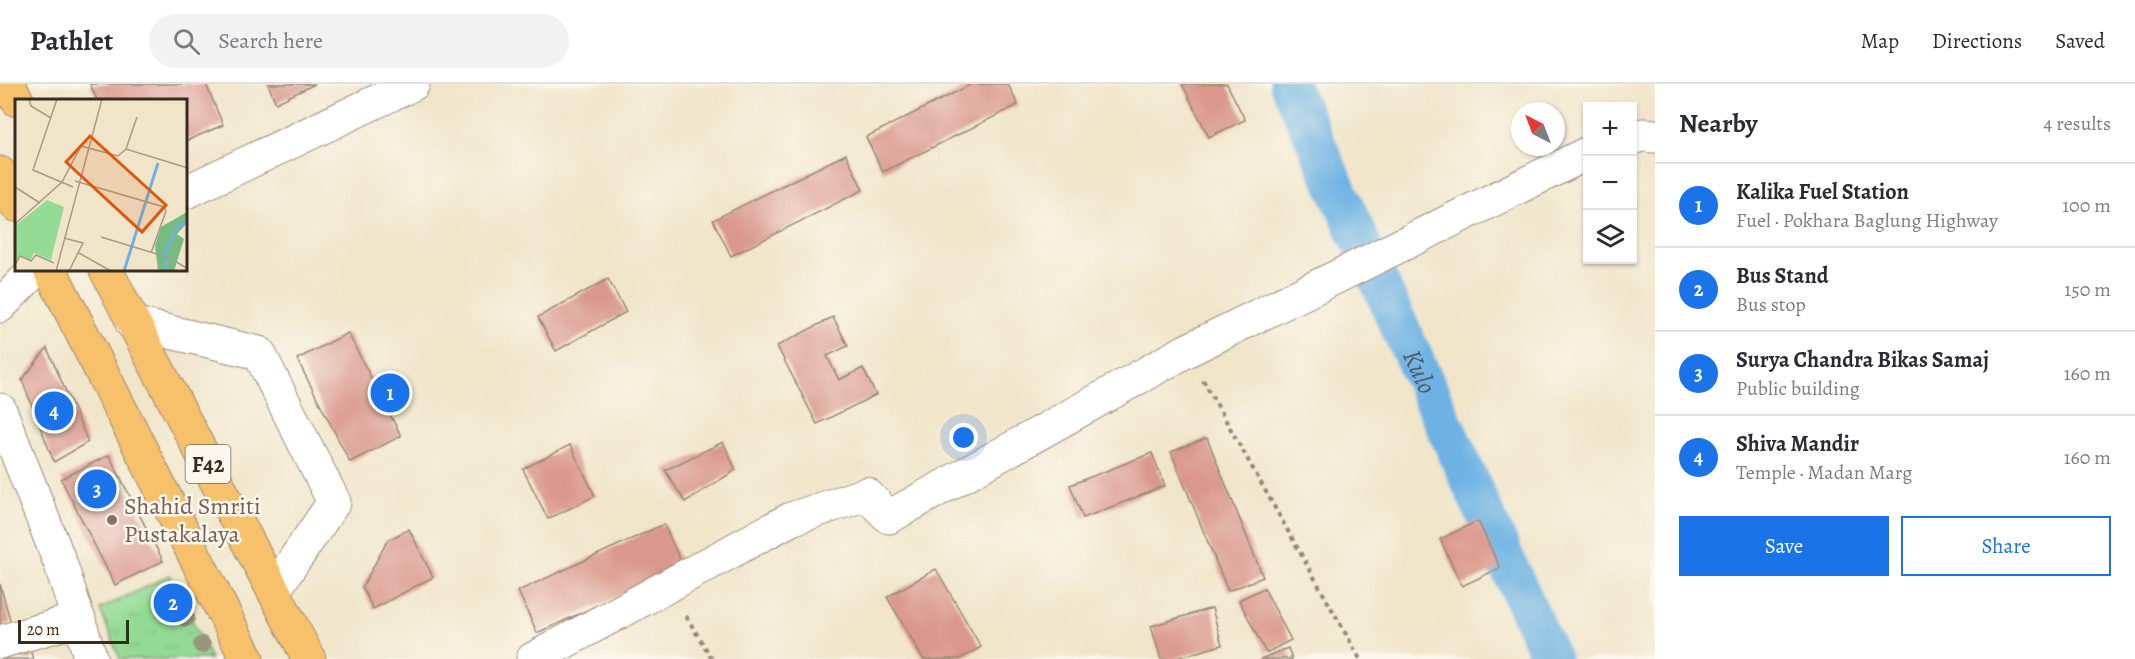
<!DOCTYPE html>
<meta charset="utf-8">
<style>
:root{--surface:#fff;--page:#f2f2f3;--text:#2b2b33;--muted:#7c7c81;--line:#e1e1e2;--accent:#1a73e8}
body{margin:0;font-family:Alegreya,serif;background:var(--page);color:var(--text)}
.controls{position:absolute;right:18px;top:18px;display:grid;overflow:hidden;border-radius:0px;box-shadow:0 2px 4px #0004}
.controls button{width:54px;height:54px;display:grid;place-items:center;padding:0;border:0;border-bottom:2px solid var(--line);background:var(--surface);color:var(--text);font:30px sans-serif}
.compass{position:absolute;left:1511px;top:18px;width:54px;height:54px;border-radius:50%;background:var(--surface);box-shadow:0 2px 4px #0004;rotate:318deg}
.scale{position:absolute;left:18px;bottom:15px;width:111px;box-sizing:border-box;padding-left:6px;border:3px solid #3b2a1e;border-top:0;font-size:16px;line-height:21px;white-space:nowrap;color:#3b2a1e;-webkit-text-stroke:4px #fbf7ec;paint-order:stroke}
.you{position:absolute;left:964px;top:354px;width:21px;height:21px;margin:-15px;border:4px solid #fff;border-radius:50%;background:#1a73e8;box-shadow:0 0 0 9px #1a73e833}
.badge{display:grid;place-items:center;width:39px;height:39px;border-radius:50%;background:var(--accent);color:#fff;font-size:20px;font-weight:700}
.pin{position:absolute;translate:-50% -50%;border:3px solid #fff;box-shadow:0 2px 6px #0006}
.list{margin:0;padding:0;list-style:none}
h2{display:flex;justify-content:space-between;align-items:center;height:78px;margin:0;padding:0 24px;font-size:26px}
h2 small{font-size:20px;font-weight:400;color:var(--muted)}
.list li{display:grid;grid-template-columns:39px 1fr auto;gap:18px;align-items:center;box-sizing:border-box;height:84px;padding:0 24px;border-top:2px solid var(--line)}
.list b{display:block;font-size:22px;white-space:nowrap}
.list p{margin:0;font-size:20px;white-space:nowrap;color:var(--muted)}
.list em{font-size:20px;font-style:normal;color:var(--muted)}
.actions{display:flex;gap:12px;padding:18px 24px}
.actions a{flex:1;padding:14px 0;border:2px solid var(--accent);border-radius:0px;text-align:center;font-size:21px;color:var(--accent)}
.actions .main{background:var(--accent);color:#fff}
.icon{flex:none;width:33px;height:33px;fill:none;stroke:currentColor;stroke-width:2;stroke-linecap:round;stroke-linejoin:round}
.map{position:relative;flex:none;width:1655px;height:575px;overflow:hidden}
header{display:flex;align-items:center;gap:36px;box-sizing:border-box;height:84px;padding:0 30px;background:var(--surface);border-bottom:2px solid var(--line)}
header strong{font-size:28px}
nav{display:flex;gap:33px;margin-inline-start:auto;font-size:21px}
.search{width:420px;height:54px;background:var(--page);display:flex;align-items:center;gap:15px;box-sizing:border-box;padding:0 21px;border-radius:33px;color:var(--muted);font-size:22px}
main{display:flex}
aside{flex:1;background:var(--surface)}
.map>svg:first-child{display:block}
.park{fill:url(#park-tufts);stroke:#67825a;stroke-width:1.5}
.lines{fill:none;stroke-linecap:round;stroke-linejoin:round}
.canal{stroke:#6db2e3;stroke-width:39}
.building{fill:#da978b}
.minor-casing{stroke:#968874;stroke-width:35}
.highway-casing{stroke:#968874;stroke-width:35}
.path{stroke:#968874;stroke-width:4;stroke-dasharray:4.5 4.5;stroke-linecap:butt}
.minor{stroke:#fff;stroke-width:33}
.highway{stroke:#f7c06b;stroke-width:33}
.tree{fill:#99967b}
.education-dot{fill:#8d6e63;stroke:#fbf7ec;stroke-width:2}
.labels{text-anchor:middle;stroke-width:5;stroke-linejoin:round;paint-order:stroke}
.shield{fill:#fbf7ec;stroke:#75685c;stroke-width:1.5}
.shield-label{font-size:22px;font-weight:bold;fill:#3b2a1e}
.education-label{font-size:24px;fill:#785e54;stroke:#fbf7ec;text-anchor:start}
.water-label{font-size:26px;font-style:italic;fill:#4c5a63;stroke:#fbf7ec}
.inset-river{fill:none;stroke:#6db2e3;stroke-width:3}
.inset-road{fill:none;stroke:#a89a85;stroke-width:1.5}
.view{fill:#df570d;fill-opacity:0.15;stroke:#df570d;stroke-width:3}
.inset-edge{fill:none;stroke:#3b2a1e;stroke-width:3}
</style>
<header>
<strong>Pathlet</strong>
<div class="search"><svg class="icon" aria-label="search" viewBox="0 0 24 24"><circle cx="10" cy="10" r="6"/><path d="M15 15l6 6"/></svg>Search here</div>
<nav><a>Map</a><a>Directions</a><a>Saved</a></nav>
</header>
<main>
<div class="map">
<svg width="1655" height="575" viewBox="0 0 1655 575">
<defs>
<pattern id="park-tufts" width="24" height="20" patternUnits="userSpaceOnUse" patternTransform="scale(1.5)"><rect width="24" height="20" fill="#93db95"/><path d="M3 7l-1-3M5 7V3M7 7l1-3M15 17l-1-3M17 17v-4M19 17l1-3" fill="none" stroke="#80bc80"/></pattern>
</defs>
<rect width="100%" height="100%" fill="#fbf7ec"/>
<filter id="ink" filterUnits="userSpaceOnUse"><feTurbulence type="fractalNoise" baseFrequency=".0167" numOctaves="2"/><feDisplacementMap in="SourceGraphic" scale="12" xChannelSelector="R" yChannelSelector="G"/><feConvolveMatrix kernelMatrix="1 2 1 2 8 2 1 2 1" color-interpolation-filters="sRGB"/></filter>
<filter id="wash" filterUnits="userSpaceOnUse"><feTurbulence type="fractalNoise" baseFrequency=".008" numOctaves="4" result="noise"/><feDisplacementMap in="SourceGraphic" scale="24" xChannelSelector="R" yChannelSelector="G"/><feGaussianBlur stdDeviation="1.35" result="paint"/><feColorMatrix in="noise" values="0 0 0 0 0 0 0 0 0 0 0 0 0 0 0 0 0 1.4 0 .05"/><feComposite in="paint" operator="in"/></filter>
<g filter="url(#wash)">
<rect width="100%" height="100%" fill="#f0e5c9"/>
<polygon class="park" points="170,491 211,575 120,575 100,525"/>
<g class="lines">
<path class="canal" id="s1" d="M1289 0 1551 575"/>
</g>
<g id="blocks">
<g class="building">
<polygon points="90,0 206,0 223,41 186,57 186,16 97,16"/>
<polygon points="268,0 315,0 276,19"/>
<polygon points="972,0 1008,0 1018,21 883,88 866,53"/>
<polygon points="1182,0 1227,0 1245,36 1209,53"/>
<polygon points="846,70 863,106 731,172 713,136"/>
<polygon points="608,195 626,228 556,267 538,233"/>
<polygon points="833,233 848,262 827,272 839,296 863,284 876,311 817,340 777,262"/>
<polygon points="348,249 401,352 350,378 297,275"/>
<polygon points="47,264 88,358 54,378 22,296"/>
<polygon points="1207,354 1263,493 1228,507 1171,368"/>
<polygon points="723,358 736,386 685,418 665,386"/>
<polygon points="570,361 595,412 548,435 523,385"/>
<polygon points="1152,369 1165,402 1083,434 1070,401"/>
<polygon points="109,371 163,477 115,501 61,395"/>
<polygon points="1478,437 1500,484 1462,502 1440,455"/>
<polygon points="664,440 683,483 537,549 518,507"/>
<polygon points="409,445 433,493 373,525 362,503 388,456"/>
<polygon points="936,485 981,563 960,575 923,575 887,513"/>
<polygon points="0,500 11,539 0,542"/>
<polygon points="1264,504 1291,556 1266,569 1239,516"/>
<polygon points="1212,524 1222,561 1173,575 1161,575 1151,542"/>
<polygon points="27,556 33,575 0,575 0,566"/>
<polygon points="1288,564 1292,575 1260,575"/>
</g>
</g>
</g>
<g filter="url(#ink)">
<use href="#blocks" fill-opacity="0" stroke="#968874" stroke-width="1.5"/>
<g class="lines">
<g class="minor-casing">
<g id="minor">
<polyline points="1632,54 1642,51 1655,52"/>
<polyline points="186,108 413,0"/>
<polyline points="0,222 35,186"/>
<polyline points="132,239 259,269 334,418 274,506"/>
<polyline points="0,326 61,481 91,575"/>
<polyline points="0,558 79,535"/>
<polyline points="533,575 791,435 866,410 889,433 1186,267 1588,69"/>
</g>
</g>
<g class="highway-casing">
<g id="highway">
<polyline points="8,0 17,16"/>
<polyline points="0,89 16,121"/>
<polyline points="50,186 247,575"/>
<polyline points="106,186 309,575"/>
</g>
</g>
<g class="path">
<polyline points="1203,296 1360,575"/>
<polyline points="686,532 712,575"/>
</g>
<use href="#minor" class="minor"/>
<use href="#highway" class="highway"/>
</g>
<g class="tree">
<circle cx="186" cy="534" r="9"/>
<circle cx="202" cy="561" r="9"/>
</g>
</g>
<circle class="education-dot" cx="112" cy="436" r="6"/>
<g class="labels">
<rect class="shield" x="185.5" y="361" width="45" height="38" rx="4.5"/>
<g class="shield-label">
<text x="208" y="388">F42</text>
</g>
<g class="education-label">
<text x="124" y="430">Shahid Smriti<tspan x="124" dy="28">Pustakalaya</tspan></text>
</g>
<g class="water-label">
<text dy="9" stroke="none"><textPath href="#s1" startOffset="316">Kulo</textPath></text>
</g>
</g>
<g transform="translate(15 15)">
<rect width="172" height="172" fill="#f0e5c9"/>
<path d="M172 113V124L162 135 169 140 159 172H143L140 147 146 128Z" fill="#76bb7e"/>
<path d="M32 101 49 108 36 161 19 154 15 162 5 157 0 163V127Z" fill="#93db95"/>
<path class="inset-river" d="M109 172 143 64M152 172 150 154 162 129 173 122"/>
<path class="inset-road" d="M14 0 16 7 36 19M42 0 18 71 58 88M111 50 122 18M60 82 149 108 151 112 136 154M0 88 25 104M0 125 47 83 66 47 103 57 111 50 173 69M86 138 155 159 173 170M49 139 68 144 54 172M64 154 96 172M0 166 5 157 16 162 21 156 39 164M41 172 87 0"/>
<path class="view" d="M75 37 151 106 127 133 51 63Z"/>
<rect width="172" height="172" class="inset-edge"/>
</g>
</svg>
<div class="controls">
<button>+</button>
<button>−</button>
<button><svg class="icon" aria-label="layers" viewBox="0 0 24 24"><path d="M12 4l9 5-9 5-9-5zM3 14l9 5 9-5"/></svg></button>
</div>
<svg class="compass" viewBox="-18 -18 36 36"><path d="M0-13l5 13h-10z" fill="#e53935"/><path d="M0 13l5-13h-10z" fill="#7c7c81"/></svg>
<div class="scale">20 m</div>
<div class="you"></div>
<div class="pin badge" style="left:390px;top:309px">1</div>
<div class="pin badge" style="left:173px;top:519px">2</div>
<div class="pin badge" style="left:97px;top:405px">3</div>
<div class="pin badge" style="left:54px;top:327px">4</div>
</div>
<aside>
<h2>Nearby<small>4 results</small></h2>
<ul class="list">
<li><span class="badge">1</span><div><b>Kalika Fuel Station</b><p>Fuel · Pokhara Baglung Highway</p></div><em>100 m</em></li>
<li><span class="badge">2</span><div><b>Bus Stand</b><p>Bus stop</p></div><em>150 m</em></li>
<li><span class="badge">3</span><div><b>Surya Chandra Bikas Samaj</b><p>Public building</p></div><em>160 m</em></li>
<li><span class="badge">4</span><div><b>Shiva Mandir</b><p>Temple · Madan Marg</p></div><em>160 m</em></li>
</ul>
<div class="actions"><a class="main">Save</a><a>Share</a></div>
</aside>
</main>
